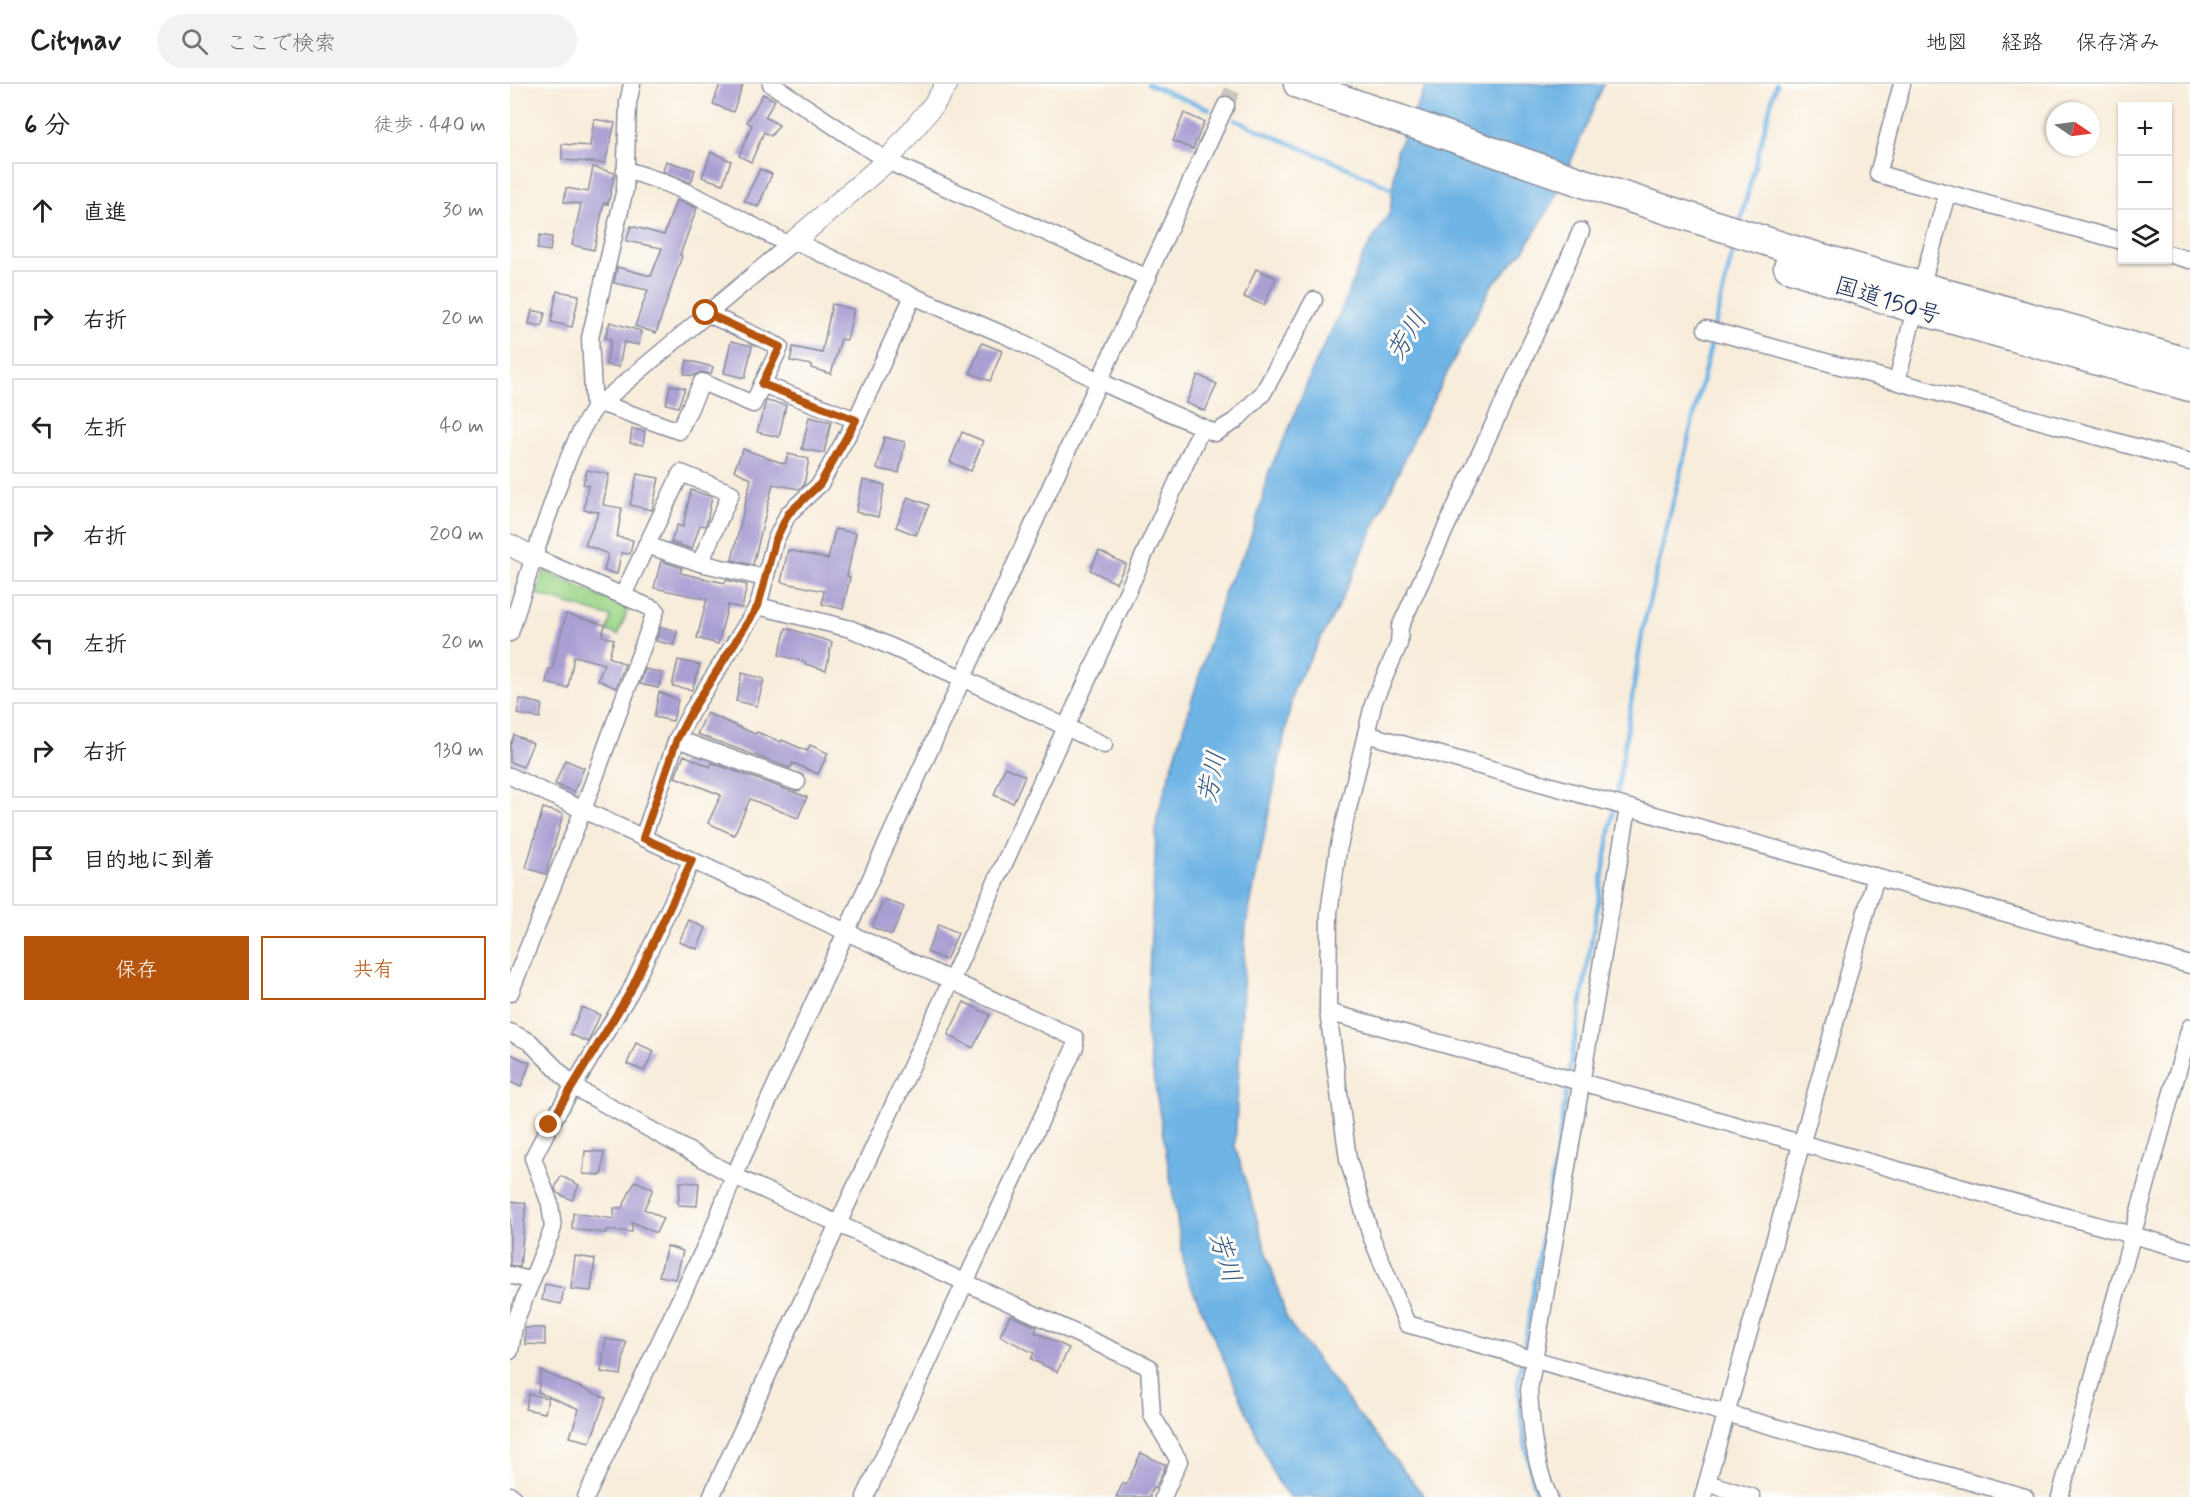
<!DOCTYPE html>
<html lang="ja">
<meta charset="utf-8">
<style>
:root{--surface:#fff;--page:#f2f2f2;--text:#222;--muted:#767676;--line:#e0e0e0;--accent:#b45309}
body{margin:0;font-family:Mynerve,"Klee One",sans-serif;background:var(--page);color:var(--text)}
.controls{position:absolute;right:18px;top:18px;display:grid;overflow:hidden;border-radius:0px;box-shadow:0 2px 4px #0004}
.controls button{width:54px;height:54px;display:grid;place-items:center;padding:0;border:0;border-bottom:2px solid var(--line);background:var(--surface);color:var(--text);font:30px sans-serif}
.compass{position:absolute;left:1536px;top:18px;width:54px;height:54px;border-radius:50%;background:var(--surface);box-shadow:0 2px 4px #0004;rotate:103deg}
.stop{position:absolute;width:18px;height:18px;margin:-14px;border:4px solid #b45309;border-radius:50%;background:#fff}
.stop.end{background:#b45309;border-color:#fff;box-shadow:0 2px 6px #0008}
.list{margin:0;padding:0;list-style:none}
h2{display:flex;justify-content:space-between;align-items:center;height:78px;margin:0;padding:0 24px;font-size:26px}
h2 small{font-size:20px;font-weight:400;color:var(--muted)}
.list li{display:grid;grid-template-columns:39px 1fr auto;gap:18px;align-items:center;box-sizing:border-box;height:96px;margin:0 12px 12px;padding:0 12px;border:2px solid var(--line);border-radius:0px}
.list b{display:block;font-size:22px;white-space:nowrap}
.list em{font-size:20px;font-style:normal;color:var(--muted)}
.actions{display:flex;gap:12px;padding:18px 24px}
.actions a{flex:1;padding:14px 0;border:2px solid var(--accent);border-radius:0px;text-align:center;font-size:21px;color:var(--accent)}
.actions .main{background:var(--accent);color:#fff}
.icon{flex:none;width:33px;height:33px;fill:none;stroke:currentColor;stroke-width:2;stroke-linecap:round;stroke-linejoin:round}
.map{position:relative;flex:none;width:1680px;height:1413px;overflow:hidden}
header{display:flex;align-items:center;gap:36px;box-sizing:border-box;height:84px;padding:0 30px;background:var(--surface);border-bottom:2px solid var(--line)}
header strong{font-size:28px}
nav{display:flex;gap:33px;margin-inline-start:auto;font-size:21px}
.search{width:420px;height:54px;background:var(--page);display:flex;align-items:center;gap:15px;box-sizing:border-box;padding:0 21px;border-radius:33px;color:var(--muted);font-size:22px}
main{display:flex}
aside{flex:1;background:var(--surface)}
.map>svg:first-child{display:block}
.green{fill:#9fd78a;stroke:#5d8374;stroke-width:1.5}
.water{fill:#6eb4e5;stroke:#4472a2;stroke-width:1.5}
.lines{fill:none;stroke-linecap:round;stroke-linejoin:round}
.stream{stroke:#6eb4e5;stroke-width:4.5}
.building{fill:#aa9fd3}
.minor-tunnel{stroke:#ccc6c1;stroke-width:16;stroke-dasharray:16 8;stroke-linecap:butt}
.minor-casing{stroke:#8a8e9c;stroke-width:19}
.tertiary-casing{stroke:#8a8e9c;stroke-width:23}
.trunk-casing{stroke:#8a8e9c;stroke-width:31}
.minor{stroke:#fff;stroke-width:16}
.tertiary{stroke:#fff;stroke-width:21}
.trunk{stroke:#fff;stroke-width:28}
.route{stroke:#b45309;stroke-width:8}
.labels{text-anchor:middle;stroke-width:6;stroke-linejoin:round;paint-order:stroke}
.street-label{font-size:24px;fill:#1b2f5e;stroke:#fdfcf7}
.water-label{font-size:26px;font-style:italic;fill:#345786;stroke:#fdfcf7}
</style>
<header>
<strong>Citynav</strong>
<div class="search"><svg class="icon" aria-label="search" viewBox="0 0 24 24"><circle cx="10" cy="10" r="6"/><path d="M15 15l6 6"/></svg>ここで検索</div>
<nav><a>地図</a><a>経路</a><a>保存済み</a></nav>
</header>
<main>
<aside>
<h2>6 分<small>徒歩 · 440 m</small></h2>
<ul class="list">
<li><svg class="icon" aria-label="ahead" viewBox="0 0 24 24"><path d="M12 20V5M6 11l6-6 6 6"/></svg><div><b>直進</b></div><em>30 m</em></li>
<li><svg class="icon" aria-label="right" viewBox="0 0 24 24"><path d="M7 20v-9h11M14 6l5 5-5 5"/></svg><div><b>右折</b></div><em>20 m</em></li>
<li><svg class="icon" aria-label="left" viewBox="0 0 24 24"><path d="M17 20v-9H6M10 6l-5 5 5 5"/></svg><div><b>左折</b></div><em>40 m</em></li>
<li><svg class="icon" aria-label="right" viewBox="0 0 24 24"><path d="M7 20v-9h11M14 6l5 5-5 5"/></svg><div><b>右折</b></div><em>200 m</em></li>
<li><svg class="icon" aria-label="left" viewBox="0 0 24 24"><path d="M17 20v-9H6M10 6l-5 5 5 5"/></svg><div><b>左折</b></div><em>20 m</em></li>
<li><svg class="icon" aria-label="right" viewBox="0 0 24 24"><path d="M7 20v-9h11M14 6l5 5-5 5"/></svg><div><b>右折</b></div><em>130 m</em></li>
<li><svg class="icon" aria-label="arrive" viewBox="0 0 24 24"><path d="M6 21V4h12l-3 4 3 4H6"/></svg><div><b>目的地に到着</b></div></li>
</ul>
<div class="actions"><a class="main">保存</a><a>共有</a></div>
</aside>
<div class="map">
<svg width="1680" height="1413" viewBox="0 0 1680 1413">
<rect width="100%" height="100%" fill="#fdfcf7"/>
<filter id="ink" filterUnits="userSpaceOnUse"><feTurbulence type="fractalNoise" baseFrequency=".0167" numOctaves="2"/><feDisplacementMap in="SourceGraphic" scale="12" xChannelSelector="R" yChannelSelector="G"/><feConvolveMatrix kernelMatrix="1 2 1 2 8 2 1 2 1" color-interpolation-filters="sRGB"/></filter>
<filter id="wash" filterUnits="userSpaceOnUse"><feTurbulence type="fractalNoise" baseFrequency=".008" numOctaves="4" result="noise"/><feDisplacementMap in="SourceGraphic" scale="24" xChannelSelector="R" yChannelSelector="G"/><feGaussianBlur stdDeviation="1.35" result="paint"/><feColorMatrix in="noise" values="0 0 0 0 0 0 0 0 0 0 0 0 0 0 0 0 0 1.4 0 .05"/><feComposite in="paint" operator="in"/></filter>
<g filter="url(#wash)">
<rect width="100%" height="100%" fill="#f8ecda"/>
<polygon class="green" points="34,487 118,525 108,551 97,547 101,533 26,510"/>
<polygon class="water" points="917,0 1094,0 1044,117 1014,166 982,201 906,350 829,521 784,604 736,842 725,1062 777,1236 849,1331 915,1413 779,1413 766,1395 676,1190 636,947 647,733 716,502 737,464 752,418 759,387 777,349 804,282 831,227 853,171 880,128 887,66"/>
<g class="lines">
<g class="stream">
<polyline points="638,0 699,25"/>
<polyline points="725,36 818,75 887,107"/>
<polyline points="1230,139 1266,0"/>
<polyline points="1204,244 1225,159"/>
<polyline points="1106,716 1133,544 1203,252"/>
<polyline points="1059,991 1104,724"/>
<path d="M1028 1413C1016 1374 1011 1340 1008 1299L1058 999"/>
</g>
</g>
<g id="blocks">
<g class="building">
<polygon points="210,0 233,0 223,28 203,20"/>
<polygon points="253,10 265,16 255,33 269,41 261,52 254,48 241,78 229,72 242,41 237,38"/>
<polygon points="674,29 694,38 683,65 663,57"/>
<polygon points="84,35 105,39 95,79 52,76 52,60 80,62"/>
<polygon points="201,68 221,77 213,100 192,93"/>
<polygon points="156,77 185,86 181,99 153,87"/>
<polygon points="83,83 105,89 98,120 94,119 84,166 62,161 71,120 54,118 56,104 78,108"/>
<polygon points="250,85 262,90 248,123 234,117"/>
<polygon points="166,116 187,124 170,171 172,172 146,249 125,242 138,206 104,199 107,183 141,192 152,164 116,157 121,142 154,151"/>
<polygon points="30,151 42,153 40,167 27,165"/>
<polygon points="746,185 766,194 754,221 734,213"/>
<polygon points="47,207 69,211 62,243 41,238"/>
<polygon points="322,220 344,225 337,256 331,255 321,290 301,284 302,281 280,277 283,263 312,269"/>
<polygon points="22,226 35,229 32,242 19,240"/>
<polygon points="100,238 131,247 129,261 114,258 109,283 96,281 101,255 95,254"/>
<polygon points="221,257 242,262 235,294 214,289"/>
<polygon points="472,259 492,267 480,297 460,289"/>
<polygon points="177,276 203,283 201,290 191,288 183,292 174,290"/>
<polygon points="688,291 707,300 695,327 676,319"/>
<polygon points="160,301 175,304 168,323 156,320"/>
<polygon points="256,317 276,321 269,353 247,348"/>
<polygon points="299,333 321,338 314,369 292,365"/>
<polygon points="122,345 135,347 133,361 120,359"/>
<polygon points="452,348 473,357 461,387 440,378"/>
<polygon points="374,353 395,358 389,389 367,385"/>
<polygon points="233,365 275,380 278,370 299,375 294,401 289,405 263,400 243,481 222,476 241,395 224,386"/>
<polygon points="77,386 99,390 93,421 112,424 107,453 123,456 120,470 111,469 107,490 94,487 98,470 75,461 89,428 74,426 78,401 73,400"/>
<polygon points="127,390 149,394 142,426 120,421"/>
<polygon points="353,396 375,401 368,433 346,428"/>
<polygon points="181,406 202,413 197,437 195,442 190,441 182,465 161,458 167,441 173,443"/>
<polygon points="398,413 419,421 406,451 386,443"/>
<polygon points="325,445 346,449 337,492 340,493 333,525 312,520 314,507 271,498 278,466 318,475"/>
<polygon points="589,467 616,480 606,499 580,486"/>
<polygon points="151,477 172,484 170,489 215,499 216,496 237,501 232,524 218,521 208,560 187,554 197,515 144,504"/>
<polygon points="56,530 95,541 92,552 104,555 99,573 115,580 106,604 88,596 94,580 64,572 58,604 36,599 39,585 42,585"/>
<polygon points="151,543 167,547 164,561 146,557"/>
<polygon points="276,544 322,558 316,586 295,580 295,578 269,571"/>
<polygon points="168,576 190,581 182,606 162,602"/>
<polygon points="135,585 153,589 148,604 130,600"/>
<polygon points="232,589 254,595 247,622 226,617"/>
<polygon points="149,608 168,616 163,637 144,633"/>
<polygon points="10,615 32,620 30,634 7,630"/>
<polygon points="197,629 245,650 247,648 271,658 272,656 297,667 300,661 318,669 308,690 283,679 280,684 187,650"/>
<polygon points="4,651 23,659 13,683 0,678 0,661"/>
<polygon points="174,671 200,683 202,679 297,713 288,734 240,715 224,751 198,739 211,711 165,693"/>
<polygon points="55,676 74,684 64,708 45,700"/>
<polygon points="495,683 515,692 503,719 484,711"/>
<polygon points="33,724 53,730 36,790 16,784"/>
<polygon points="374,815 394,823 382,851 362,843"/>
<polygon points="179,836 196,844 187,865 169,858"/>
<polygon points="429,840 448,849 436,876 417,868"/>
<polygon points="454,918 480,931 463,964 438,951"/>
<polygon points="72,923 90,931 78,958 60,950"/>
<polygon points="126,959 144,967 134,987 117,980"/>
<polygon points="0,970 20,979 11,1003 0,998"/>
<polygon points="75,1067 94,1068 92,1091 73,1090"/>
<polygon points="51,1092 69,1101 62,1116 47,1109 45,1104"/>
<polygon points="125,1097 143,1105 134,1125 153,1134 146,1149 122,1138 122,1148 96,1146 96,1149 62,1145 63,1129 104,1135 104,1124 112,1124"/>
<polygon points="170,1098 189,1099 187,1122 168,1121"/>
<polygon points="0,1117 16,1119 10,1183 0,1181"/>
<polygon points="157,1162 173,1167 166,1195 149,1192"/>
<polygon points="65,1172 85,1175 81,1207 61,1205"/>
<polygon points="35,1200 54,1204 51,1220 32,1216"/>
<polygon points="500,1231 527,1243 525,1248 559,1264 547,1288 521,1275 524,1269 490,1252"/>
<polygon points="15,1244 35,1244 35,1261 15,1260"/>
<polygon points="96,1255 116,1258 111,1291 91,1288"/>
<polygon points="31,1287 96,1314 80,1358 60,1353 69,1325 28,1308"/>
<polygon points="19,1310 38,1314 35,1329 15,1325"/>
<polygon points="631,1369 656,1381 645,1405 643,1404 639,1412 641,1413 606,1413 613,1399 616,1401"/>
</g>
</g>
</g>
<g filter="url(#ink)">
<use href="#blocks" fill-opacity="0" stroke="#8a8e9c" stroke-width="1.5"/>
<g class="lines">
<polyline class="minor-tunnel" points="716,21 725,0"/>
<g class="minor-casing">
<g id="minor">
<polyline points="261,0 377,77 638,194"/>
<polyline points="1392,0 1368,90 1612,157"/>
<path d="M115 86C173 101 226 133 279 161"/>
<polyline points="1071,147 1034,231 890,543 889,560 864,617 828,766 819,829 818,928 838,1075 861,1152 897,1240 1515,1413"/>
<polyline points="1658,170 1680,176"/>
<polyline points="1196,245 1680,378"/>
<polyline points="1387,297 1405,225 1437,110"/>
<polyline points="252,300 346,336"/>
<polyline points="90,319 169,347 192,298 243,320 270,263 196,229"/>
<polyline points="84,325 80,254 115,105 118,19 122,0"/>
<polyline points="136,461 190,479 255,494"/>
<polyline points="113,511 171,389 221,409 190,479"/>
<polyline points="248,522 341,545 454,595 594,661"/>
<path d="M0 549C13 508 25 467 40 426 52 391 63 356 84 325L284 157 403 212 497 252 591 298 705 349 725 337 753 309 804 216"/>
<polyline points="856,650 1680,881"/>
<polyline points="167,655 287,698"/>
<polyline points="0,692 565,954 565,963 355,1413"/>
<polyline points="133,754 167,655 181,628 248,522 265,457 278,430 310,400 346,336 403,212"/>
<polyline points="0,909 73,726 146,526 23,473"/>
<polyline points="818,928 1680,1167"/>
<polyline points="0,948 20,958 64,1003 224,1092 639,1283 642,1331 669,1377 653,1413"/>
<polyline points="0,1191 22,1197"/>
<polyline points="0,1267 5,1238 43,1144 40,1120 23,1074 40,1041 120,908 182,776"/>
<polyline points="1197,1399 1242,1413"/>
<polyline points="0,1411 3,1413"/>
<polyline points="76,1413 202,1148 224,1092 716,21"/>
<polyline points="201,1413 441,897 692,343"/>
<path d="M1039 1413C1024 1379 1021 1343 1019 1306L1118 724"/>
<polyline points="1193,1413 1366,792"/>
<polyline points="1550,1413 1680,943"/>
</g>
</g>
<g class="tertiary-casing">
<g id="tertiary">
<polyline points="284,157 377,77 424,20 437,0"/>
<polyline points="0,461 23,473"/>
</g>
</g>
<g class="trunk-casing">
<g id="trunk">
<polyline points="788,0 1085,103 1284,166 1680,279"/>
<polyline points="1278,183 1405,225 1680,303"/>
</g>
</g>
<use href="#minor" class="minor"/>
<use href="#tertiary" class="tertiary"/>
<use href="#trunk" class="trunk"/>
</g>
</g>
<g class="lines" filter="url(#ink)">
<polyline class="route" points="39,1041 120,908 182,776 133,754 167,655 181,628 248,522 265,457 278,430 310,400 346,336 252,300 270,263 196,229"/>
</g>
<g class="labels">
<g class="street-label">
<text transform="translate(1378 216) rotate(17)" y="8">国道150号</text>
</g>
<g class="water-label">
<text transform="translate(896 251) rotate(-59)" y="9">芳川</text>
<text transform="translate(701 693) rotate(-78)" y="9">芳川</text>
<text transform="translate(716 1173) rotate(73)" y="9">芳川</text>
</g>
</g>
</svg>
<div class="controls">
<button>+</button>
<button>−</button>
<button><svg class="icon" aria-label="layers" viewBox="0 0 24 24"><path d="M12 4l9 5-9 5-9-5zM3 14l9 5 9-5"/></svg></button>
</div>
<svg class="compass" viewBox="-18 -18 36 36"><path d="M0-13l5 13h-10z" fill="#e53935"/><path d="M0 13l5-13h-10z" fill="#767676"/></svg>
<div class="stop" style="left:196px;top:229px"></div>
<div class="stop end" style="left:39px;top:1041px"></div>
</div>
</main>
